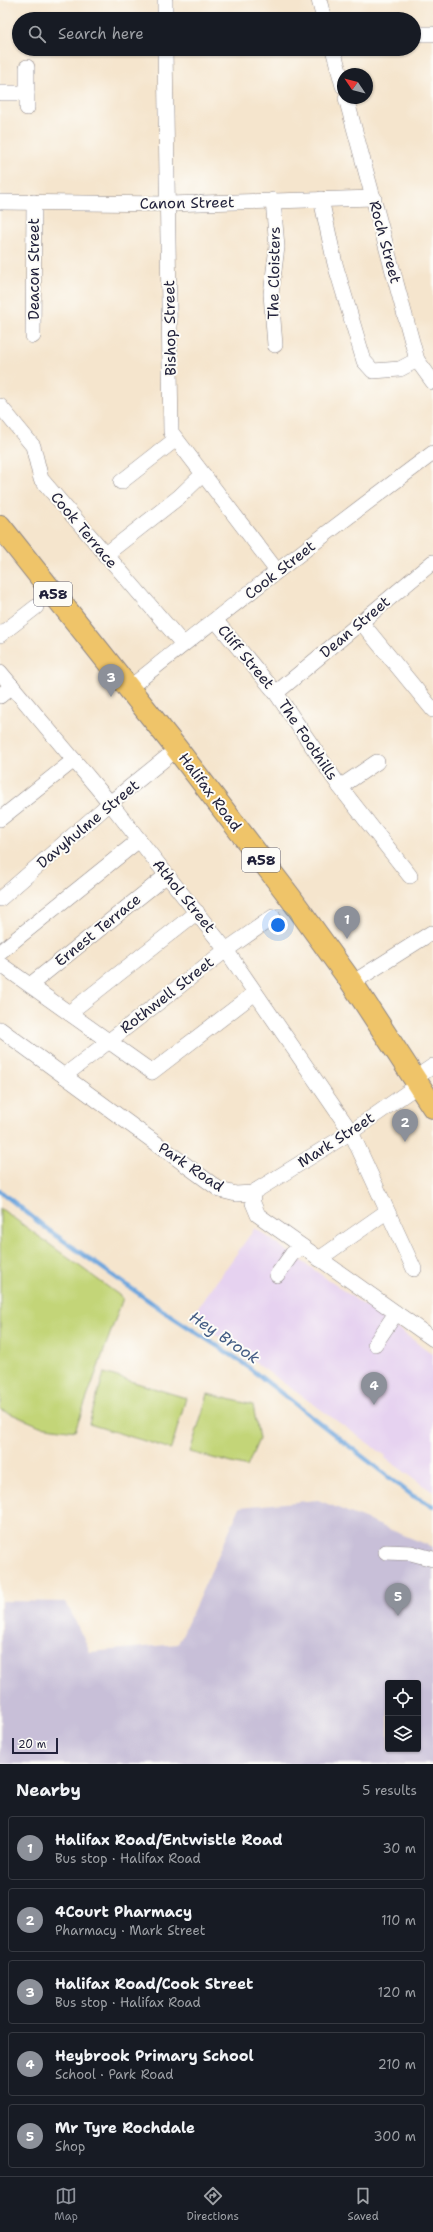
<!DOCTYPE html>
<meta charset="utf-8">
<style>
:root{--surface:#171b24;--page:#20242c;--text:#f1f3f6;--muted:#9ea1a6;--line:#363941;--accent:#8c9099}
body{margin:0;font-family:"Shantell Sans",sans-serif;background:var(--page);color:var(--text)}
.controls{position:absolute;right:12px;bottom:12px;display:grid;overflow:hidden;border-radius:4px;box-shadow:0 1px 3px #0004}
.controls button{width:36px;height:36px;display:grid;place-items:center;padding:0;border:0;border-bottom:1px solid var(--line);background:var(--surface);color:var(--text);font:20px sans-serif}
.compass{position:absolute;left:337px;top:68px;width:36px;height:36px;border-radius:50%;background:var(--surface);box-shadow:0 1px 3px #0004;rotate:305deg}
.scale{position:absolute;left:12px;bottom:10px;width:46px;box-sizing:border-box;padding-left:4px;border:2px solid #22223b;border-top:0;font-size:11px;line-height:14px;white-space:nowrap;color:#22223b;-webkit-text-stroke:3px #fdfcf7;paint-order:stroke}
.you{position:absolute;left:278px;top:925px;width:14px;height:14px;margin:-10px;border:3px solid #fff;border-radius:50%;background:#1a73e8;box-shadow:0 0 0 6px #1a73e833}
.badge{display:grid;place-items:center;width:26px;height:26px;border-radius:50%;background:var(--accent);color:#fff;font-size:13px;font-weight:700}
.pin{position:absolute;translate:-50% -33px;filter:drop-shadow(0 1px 2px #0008)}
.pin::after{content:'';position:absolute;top:21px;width:14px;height:12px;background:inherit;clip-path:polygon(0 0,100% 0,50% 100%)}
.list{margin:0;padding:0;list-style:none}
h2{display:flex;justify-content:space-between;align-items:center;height:52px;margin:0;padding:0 16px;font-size:17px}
h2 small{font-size:13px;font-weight:400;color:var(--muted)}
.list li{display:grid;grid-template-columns:26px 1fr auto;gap:12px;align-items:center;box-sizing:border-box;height:64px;margin:0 8px 8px;padding:0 8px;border:1px solid var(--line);border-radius:4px}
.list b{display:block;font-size:15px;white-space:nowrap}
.list p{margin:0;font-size:13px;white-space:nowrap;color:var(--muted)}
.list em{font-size:13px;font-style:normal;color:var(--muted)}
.icon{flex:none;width:22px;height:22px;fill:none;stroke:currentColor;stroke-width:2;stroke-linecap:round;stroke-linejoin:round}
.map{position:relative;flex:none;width:433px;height:1764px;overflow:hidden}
.search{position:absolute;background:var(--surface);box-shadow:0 1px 3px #0004;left:12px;right:12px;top:12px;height:44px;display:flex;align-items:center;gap:10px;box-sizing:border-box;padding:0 14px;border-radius:22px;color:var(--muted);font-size:15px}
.sheet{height:412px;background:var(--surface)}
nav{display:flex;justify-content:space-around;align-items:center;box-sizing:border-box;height:56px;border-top:1px solid var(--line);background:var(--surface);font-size:11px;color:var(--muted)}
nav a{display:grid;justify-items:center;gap:2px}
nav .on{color:var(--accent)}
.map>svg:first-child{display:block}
.built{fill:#e6d2f0}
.industrial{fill:#c8bfd8;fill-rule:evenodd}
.green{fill:#c3d578;stroke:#727c5a}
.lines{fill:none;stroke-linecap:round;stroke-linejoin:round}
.stream{stroke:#6ea6dd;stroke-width:4.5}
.minor-casing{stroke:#8c8484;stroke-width:16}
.highway-casing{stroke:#8c8484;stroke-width:24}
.minor{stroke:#fff;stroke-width:15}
.highway{stroke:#efc469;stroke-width:22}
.labels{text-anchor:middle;stroke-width:4;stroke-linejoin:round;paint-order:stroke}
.shield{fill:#fdfcf7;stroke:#646373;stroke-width:1}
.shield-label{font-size:14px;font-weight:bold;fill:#22223b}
.street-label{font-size:15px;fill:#22223b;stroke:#fdfcf7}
.water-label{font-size:16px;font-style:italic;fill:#445d84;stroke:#fdfcf7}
</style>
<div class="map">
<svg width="433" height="1764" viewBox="0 0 433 1764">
<rect width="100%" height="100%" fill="#fdfcf7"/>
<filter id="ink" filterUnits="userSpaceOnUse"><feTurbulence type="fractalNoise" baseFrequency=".025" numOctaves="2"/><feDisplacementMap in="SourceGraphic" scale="8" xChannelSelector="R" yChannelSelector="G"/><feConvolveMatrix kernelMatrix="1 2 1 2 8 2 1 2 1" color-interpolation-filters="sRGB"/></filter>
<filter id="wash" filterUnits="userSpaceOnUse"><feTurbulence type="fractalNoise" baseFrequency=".012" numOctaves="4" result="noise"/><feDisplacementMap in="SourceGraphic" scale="16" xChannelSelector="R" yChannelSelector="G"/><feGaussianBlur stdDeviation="0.9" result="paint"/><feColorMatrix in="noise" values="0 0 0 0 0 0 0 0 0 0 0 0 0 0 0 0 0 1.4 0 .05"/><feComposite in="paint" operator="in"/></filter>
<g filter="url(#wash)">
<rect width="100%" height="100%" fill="#f5e5cd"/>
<polygon class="built" points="255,1228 433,1354 433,1492 385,1458 386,1456 191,1317"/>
<path class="industrial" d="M318 1500 433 1547V1764H0L1 1601 66 1602 90 1652 178 1644 240 1507ZM388 1683H418V1749H388Z"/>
<g class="green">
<polygon points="0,1208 123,1298 75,1431 40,1426 0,1409"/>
<polygon points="104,1373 186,1398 171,1449 89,1424"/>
<polygon points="208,1394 253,1405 259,1439 247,1467 190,1452"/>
</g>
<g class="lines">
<polyline class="stream" points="0,1191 47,1229 162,1310 239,1360 413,1496 433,1506"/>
</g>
</g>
<g filter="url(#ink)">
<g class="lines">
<g class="minor-casing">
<g id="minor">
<polyline points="165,0 165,19"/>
<polyline points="319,0 324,19"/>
<polyline points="414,34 433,34"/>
<polyline points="165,49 171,432 277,571"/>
<polyline points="333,49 343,86"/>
<polyline points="0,93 27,93"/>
<polyline points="346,98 417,360 433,382"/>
<polyline points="27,108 27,67"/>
<polyline points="321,199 335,264 364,361 373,371 400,369 417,360"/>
<polyline points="273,200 277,247 271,294 275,345"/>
<polyline points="0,202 168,204 374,198"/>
<polyline points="33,336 34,202"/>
<polyline points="0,406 33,446 41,479 183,644"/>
<polyline points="121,482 176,439"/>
<polyline points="105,555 179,497 203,474"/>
<polyline points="216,621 276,693 340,787 410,876"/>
<polyline points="361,622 433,710"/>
<polyline points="0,635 36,607"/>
<polyline points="0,672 110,803 226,950 351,1132 414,1269"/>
<path d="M128 689C228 608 330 530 433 453"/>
<polyline points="276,693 433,562"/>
<polyline points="0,696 12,686"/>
<polyline points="340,787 377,762"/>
<polyline points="0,819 74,760"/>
<polyline points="0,899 110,803 177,749"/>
<polyline points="0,952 139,840"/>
<polyline points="0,964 152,1072 255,993"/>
<polyline points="352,983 431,933"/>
<polyline points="30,985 167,875"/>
<polyline points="69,1013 197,912"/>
<polyline points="0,1029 220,1190 236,1194 252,1193 351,1132 418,1085"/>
<polyline points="64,1076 226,950 273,917"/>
<polyline points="414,1079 433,1066"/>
<polyline points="252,1193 253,1203 258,1215 433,1339"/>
<polyline points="319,1259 386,1212"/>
<polyline points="277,1275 292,1254 302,1247"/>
<polyline points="375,1344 396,1313"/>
<polyline points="386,1552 411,1553 433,1559"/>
</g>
</g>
<g class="highway-casing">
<polyline id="highway" points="0,526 177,749 290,897 352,983 433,1107"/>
</g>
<use href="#minor" class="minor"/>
<use href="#highway" class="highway"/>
</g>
</g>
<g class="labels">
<g class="shield">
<rect x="34" y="582" width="38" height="24" rx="3"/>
<rect x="242" y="848" width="38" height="24" rx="3"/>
</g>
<g class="shield-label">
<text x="53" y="599">A58</text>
<text x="261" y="865">A58</text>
</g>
<g class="street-label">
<text transform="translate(187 203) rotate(-1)" y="5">Canon Street</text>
<text transform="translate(385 242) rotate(75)" y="5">Roch Street</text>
<text transform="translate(34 269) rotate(-90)" y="5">Deacon Street</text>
<text transform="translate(274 273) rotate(-89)" y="5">The Cloisters</text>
<text transform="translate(170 328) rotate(-91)" y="5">Bishop Street</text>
<text transform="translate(84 530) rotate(50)" y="5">Cook Terrace</text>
<text transform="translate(280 570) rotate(-38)" y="5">Cook Street</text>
<text transform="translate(355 627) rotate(-40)" y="5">Dean Street</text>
<text transform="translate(246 657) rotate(50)" y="5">Cliff Street</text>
<text transform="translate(308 740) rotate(56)" y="5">The Foothills</text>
<text transform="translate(210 792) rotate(53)" y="5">Halifax Road</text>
<text transform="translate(88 824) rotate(-40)" y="5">Davyhulme Street</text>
<text transform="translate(184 896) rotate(51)" y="5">Athol Street</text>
<text transform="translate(98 930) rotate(-39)" y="5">Ernest Terrace</text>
<text transform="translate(167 995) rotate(-38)" y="5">Rothwell Street</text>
<text transform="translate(336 1140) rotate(-33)" y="5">Mark Street</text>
<text transform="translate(191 1167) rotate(34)" y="5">Park Road</text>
</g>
<g class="water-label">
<text transform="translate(225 1337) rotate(34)" y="6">Hey Brook</text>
</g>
</g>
</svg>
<div class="controls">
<button><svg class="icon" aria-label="locate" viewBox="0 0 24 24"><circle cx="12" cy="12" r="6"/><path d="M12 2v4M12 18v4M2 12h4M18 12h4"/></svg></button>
<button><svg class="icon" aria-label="layers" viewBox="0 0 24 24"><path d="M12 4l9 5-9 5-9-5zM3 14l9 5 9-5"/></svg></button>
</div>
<svg class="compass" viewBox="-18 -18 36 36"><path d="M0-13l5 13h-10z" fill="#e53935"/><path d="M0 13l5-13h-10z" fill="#9ea1a6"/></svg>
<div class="scale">20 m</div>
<div class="you"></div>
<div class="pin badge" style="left:347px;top:939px">1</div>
<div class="pin badge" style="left:405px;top:1142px">2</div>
<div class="pin badge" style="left:111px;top:697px">3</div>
<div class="pin badge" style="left:374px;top:1405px">4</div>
<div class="pin badge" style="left:398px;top:1616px">5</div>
<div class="search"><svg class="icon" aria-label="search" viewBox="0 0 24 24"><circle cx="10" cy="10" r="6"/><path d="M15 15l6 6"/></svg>Search here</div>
</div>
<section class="sheet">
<h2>Nearby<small>5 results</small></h2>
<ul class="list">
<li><span class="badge">1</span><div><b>Halifax Road/Entwistle Road</b><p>Bus stop · Halifax Road</p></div><em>30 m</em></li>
<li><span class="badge">2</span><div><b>4Court Pharmacy</b><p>Pharmacy · Mark Street</p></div><em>110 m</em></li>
<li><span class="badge">3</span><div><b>Halifax Road/Cook Street</b><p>Bus stop · Halifax Road</p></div><em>120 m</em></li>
<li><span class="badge">4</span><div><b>Heybrook Primary School</b><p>School · Park Road</p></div><em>210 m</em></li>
<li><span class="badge">5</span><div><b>Mr Tyre Rochdale</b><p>Shop</p></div><em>300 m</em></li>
</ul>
</section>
<nav>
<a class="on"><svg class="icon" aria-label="map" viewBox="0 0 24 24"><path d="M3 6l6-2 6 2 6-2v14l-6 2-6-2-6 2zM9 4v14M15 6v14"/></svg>Map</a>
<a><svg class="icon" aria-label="directions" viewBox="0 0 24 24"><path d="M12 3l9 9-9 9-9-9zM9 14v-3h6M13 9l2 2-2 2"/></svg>Directions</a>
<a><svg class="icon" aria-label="saved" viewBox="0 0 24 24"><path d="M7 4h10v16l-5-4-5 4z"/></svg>Saved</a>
</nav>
